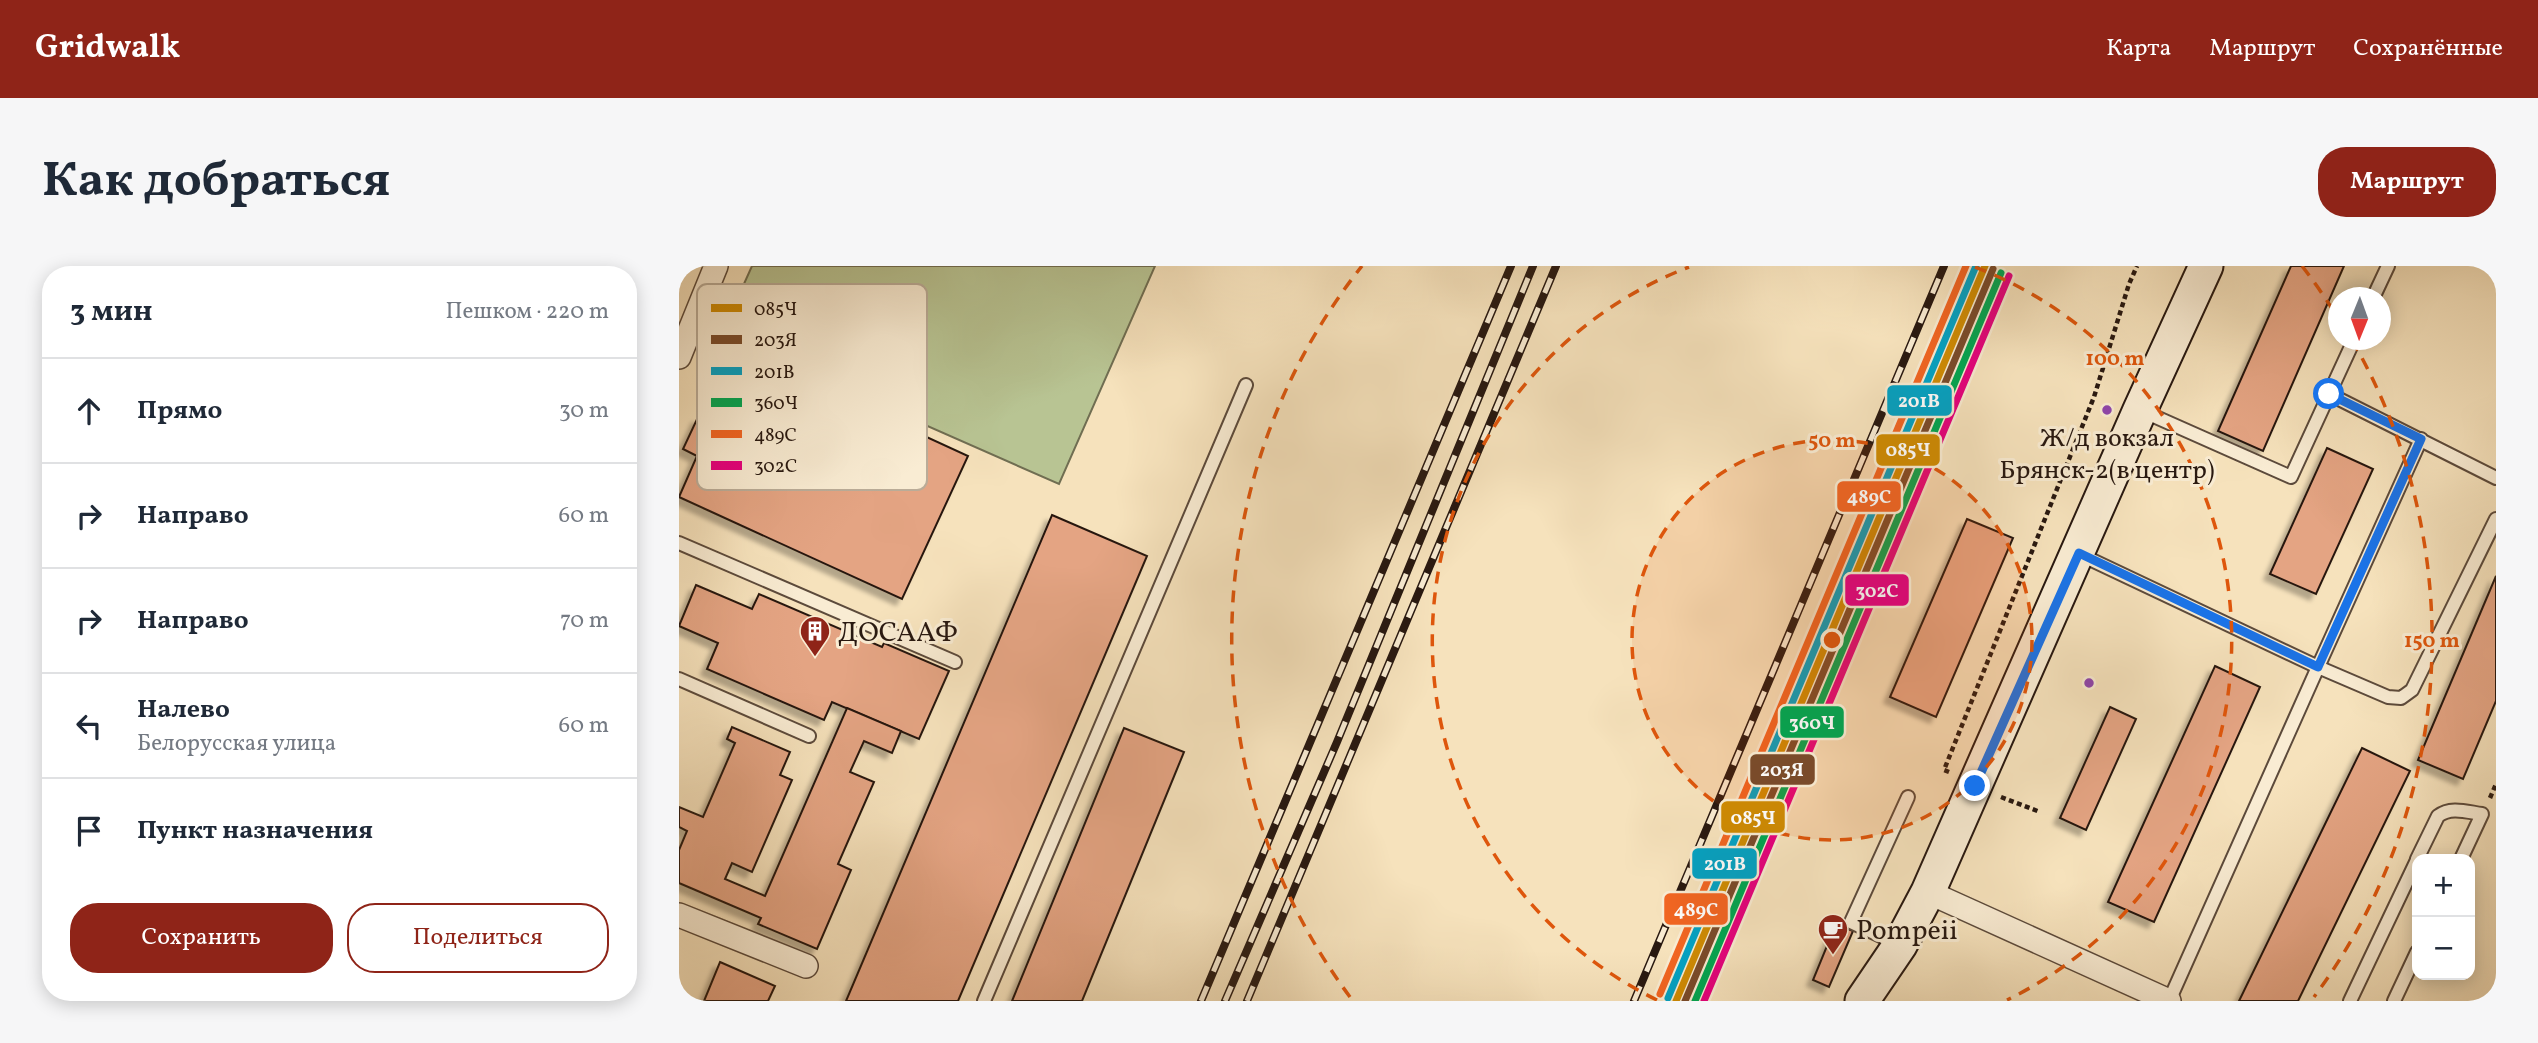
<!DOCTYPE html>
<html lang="ru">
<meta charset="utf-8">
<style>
:root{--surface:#fff;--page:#f6f6f7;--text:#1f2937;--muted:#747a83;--line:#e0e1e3;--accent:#8f2418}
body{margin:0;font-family:Vollkorn,serif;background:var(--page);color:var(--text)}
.controls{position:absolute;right:21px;bottom:21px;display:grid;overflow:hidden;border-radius:14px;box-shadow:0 4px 18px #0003}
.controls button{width:63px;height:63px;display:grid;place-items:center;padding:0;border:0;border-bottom:2px solid var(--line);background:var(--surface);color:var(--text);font:35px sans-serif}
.compass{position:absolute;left:1649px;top:21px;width:63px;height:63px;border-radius:50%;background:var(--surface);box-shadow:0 4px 18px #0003;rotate:181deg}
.stop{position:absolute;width:21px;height:21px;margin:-16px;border:5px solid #1a73e8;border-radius:50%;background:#fff}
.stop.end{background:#1a73e8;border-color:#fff;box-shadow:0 2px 7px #0008}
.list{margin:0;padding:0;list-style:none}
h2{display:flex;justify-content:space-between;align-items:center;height:91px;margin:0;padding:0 28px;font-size:30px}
h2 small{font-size:23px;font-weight:400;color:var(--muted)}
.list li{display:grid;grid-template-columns:46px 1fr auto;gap:21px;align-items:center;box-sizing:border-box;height:105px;padding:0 28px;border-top:2px solid var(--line)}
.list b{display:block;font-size:26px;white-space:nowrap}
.list p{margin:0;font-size:23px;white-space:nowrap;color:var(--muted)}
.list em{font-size:23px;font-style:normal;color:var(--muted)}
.actions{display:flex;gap:14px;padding:21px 28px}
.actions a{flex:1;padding:16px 0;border:2px solid var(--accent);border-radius:28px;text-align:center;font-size:24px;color:var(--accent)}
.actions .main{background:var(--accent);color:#fff}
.icon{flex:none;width:38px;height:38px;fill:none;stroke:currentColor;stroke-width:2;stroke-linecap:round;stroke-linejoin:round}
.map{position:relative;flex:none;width:1817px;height:735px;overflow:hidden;border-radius:28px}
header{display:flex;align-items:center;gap:42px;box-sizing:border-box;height:98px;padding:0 35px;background:var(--accent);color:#fff}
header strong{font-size:33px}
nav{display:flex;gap:38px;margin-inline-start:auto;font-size:24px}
.intro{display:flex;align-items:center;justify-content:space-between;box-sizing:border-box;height:168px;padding:0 42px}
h1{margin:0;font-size:49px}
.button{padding:18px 32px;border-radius:28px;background:var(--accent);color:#fff;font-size:24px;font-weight:700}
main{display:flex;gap:42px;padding:0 42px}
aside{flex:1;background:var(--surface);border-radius:28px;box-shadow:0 4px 18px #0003}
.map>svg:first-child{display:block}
.green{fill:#b8c493;stroke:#706e52;stroke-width:2}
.building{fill:#e4a483;stroke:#281810;stroke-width:2;filter:url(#shadow)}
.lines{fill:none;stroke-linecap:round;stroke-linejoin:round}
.lane-casing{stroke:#5c4a3b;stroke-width:16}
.street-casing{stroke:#5c4a3b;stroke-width:26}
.secondary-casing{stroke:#281810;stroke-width:37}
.path{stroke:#281810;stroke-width:4.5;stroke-dasharray:5 3.5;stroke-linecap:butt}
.lane{stroke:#f9ecd3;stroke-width:12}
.street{stroke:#f9ecd3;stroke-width:23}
.secondary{stroke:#f9ecd3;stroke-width:33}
.rail-casing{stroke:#281810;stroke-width:8}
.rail{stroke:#f9ecd3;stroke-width:5;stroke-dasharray:16;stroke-linecap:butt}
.rail-1-casing{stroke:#f9ecd3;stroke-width:12}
.rail-2-casing{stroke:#f9ecd3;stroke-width:12}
.rail-3-casing{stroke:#f9ecd3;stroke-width:12}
.rail-4-casing{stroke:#f9ecd3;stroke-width:12}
.rail-5-casing{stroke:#f9ecd3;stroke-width:12}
.rail-6-casing{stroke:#f9ecd3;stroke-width:12}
.rail-1{stroke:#ce8a03;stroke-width:7}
.rail-2{stroke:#7a4b2a;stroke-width:7}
.rail-3{stroke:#02a2c4;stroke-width:7}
.rail-4{stroke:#00a651;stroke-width:7}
.rail-5{stroke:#f26522;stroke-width:7}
.rail-6{stroke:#e5007d;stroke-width:7}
.route{stroke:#1a73e8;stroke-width:9}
.ring{fill:none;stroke:#de560c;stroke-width:3.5;stroke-dasharray:12 9}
.bus-dot{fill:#8e44ad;stroke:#f9ecd3;stroke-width:2.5}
.labels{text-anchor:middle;stroke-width:6;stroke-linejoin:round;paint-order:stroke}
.bus-label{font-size:26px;fill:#281810;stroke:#f9ecd3}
.poi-label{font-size:28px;fill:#281810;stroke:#f9ecd3;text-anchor:start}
.key{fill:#f9ecd3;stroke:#baac98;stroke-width:2}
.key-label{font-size:19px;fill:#281810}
.centre{fill:#de560c;stroke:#f9ecd3;stroke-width:3.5}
.ring-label{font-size:21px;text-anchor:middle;font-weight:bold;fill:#de560c;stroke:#f9ecd3;stroke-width:6;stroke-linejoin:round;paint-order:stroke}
.line-badge{stroke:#f9ecd3;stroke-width:2.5}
.badge-label{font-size:19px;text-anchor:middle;font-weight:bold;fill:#fff}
</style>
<header>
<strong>Gridwalk</strong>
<nav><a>Карта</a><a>Маршрут</a><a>Сохранённые</a></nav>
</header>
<div class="intro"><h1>Как добраться</h1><a class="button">Маршрут</a></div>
<main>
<aside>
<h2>3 мин<small>Пешком · 220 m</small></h2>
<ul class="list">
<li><svg class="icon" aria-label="ahead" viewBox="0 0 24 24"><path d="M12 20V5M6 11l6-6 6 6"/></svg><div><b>Прямо</b></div><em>30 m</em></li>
<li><svg class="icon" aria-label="right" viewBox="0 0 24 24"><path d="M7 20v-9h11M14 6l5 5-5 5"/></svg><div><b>Направо</b></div><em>60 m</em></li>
<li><svg class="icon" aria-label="right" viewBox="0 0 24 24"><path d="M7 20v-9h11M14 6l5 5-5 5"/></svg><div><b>Направо</b></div><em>70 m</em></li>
<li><svg class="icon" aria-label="left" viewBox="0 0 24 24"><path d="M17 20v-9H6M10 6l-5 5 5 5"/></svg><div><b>Налево</b><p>Белорусская улица</p></div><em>60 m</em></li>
<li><svg class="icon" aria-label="arrive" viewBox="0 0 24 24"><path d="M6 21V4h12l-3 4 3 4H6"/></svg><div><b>Пункт назначения</b></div></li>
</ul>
<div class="actions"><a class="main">Сохранить</a><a>Поделиться</a></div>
</aside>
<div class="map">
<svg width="1817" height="735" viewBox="0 0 1817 735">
<defs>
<filter id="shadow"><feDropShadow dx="-6" dy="6" stdDeviation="2" flood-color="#0004"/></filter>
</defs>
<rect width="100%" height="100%" fill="#f6e2bc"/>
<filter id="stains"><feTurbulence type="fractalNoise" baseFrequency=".00286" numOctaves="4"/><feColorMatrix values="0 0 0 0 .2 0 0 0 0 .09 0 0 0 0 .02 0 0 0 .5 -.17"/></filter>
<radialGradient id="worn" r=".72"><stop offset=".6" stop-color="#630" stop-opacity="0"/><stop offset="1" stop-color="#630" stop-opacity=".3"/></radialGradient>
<polygon class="green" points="73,0 476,0 380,218 42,69"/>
<g class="building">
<polygon points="1612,0 1665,0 1584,185 1539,165"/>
<polygon points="65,87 289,190 223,333 0,231 18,190 4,183 19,151 33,158"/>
<polygon points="1648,182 1694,203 1637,328 1591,308"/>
<polygon points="373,249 468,290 279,735 167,735"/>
<polygon points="1288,253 1334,272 1257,451 1211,431"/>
<polygon points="1817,310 1817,435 1784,513 1739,494"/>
<polygon points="17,319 73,343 80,328 203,381 205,377 270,405 240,473 153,436 145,454 28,403 39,377 0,360"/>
<polygon points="1536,400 1581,421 1475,656 1429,636"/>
<polygon points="1431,441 1457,453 1407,564 1381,552"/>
<polygon points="168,442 222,465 213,487 185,475 171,506 195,516 159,598 172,604 138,683 79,658 82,652 0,617 0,584 8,565 0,561 0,541 24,551 56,477 48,473 53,461 111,486 101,509 113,514 73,606 53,597 46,613 86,630"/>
<polygon points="445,462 505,486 403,735 333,735"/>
<polygon points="1683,482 1731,505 1619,735 1560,735"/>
<polygon points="1157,658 1174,665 1150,721 1134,714"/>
<polygon points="41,696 96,720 89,735 25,735"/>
</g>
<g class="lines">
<g class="lane-casing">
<g id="lane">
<polyline points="1694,32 1709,0"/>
<polyline points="1650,128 1817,212"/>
<polyline points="1461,144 1612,211 1675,74"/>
<polyline points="0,277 276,396"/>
<polyline points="1400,288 1639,401 1742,173"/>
<polyline points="0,413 130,470"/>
<path d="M1738 593 1759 550C1772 540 1788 546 1803 548L1782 593"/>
<polyline points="1221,679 1172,656 1229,531"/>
<polyline points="305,735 567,119"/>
<polyline points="1490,735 1639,401 1709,431 1722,432 1733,424 1817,253"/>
<polyline points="1671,735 1738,594"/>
<polyline points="1715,735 1738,686"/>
</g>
</g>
<g class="street-casing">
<g id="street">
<polyline points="0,91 37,0"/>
<polyline points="1249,626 1490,735"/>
<polyline points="0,649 127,700"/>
</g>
</g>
<g class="secondary-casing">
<polyline id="secondary" points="1183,735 1221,679 1249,626 1461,144 1527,0"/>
</g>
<g class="path">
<polyline points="1270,506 1265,504 1415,131 1450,18 1458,0"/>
<polyline points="1322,531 1361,546"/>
<polyline points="1811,532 1817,518"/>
</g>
<use href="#lane" class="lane"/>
<use href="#street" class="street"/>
<use href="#secondary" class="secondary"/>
<g class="rail-casing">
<g id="rail">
<polyline points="522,735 832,0"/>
<polyline points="546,735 658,476 854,0"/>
<polyline points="568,735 877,0"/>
<polyline points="955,735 1265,0"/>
</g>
</g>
<use href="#rail" class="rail"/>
<g class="rail-1-casing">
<polyline id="rail-1" points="997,735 1306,0"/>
</g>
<g class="rail-2-casing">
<polyline id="rail-2" points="1006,735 1314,3"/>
</g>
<g class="rail-3-casing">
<polyline id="rail-3" points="989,732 1297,0"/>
</g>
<g class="rail-4-casing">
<polyline id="rail-4" points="1016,735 1322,7"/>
</g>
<g class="rail-5-casing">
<polyline id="rail-5" points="981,728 1287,0"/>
</g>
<g class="rail-6-casing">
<polyline id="rail-6" points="1025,735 1330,10"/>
</g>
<use href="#rail-1" class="rail-1"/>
<use href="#rail-2" class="rail-2"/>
<use href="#rail-3" class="rail-3"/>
<use href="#rail-4" class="rail-4"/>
<use href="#rail-5" class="rail-5"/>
<use href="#rail-6" class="rail-6"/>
</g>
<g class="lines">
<polyline class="route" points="1296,520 1400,287 1639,401 1742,173 1650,128"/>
</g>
<circle cx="1153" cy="374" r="200" fill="#de560c" fill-opacity=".12"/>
<g class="ring">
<circle cx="1153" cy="374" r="200"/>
<path d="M978 734A400 400 0 0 1 1010 1M1296 1A400 400 0 0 1 1328 734"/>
<path d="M671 731A600 600 0 0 1 683 0M1623 0A600 600 0 0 1 1659 52M1673 74A600 600 0 0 1 1635 731"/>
</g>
<defs>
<g id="building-pin" transform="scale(1.575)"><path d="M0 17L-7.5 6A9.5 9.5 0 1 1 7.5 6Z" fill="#8f2418" stroke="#f9ecd3"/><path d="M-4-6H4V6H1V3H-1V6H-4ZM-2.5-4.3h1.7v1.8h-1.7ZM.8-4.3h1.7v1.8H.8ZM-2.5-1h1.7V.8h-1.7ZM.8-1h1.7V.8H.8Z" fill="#fff"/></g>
<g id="cafe-pin" transform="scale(1.575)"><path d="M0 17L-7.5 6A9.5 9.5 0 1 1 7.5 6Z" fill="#8f2418" stroke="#f9ecd3"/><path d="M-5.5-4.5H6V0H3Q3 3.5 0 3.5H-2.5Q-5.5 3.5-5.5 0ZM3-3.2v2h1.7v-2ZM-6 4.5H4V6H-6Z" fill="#fff"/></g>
</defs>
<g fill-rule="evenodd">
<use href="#building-pin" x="136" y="365"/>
<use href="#cafe-pin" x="1154" y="663"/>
</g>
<g class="bus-dot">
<circle cx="1428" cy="144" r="6"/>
<circle cx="1410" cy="417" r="6"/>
</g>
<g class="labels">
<g class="bus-label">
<text x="1428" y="180">Ж/д вокзал<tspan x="1428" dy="32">Брянск-2(в центр)</tspan></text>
</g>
<g class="poi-label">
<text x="159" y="375">ДОСААФ</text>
<text x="1177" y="673">Pompeii</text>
</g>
</g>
<rect x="18" y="18" width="230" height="206" rx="10" class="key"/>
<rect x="32" y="38" width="31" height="8" fill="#ce8a03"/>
<rect x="32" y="69" width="31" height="9" fill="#7a4b2a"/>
<rect x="32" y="101" width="31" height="8" fill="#02a2c4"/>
<rect x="32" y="132" width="31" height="9" fill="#00a651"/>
<rect x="32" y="164" width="31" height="8" fill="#f26522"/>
<rect x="32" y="195" width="31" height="9" fill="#e5007d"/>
<g class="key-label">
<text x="75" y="49">085Ч</text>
<text x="75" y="80">203Я</text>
<text x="75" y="112">201В</text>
<text x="75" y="143">360Ч</text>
<text x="75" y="175">489С</text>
<text x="75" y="206">302С</text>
</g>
<circle cx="1153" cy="374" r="10" class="centre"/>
<g class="ring-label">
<text x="1436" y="99">100 m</text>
<text x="1153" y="181">50 m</text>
<text x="1753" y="381">150 m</text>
</g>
<g class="line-badge">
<rect x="1207" y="118" width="67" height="33" rx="7" fill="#02a2c4"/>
<rect x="1196" y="167" width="66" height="34" rx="7" fill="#ce8a03"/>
<rect x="1157" y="214" width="66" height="33" rx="7" fill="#f26522"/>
<rect x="1165" y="307" width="66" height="34" rx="7" fill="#e5007d"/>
<rect x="1100" y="439" width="66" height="34" rx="7" fill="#00a651"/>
<rect x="1070" y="487" width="67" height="33" rx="7" fill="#7a4b2a"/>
<rect x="1041" y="534" width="66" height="34" rx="7" fill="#ce8a03"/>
<rect x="1012" y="581" width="67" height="33" rx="7" fill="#02a2c4"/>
<rect x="984" y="626" width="66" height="34" rx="7" fill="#f26522"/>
</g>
<g class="badge-label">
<text x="1240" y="141">201В</text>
<text x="1229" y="190">085Ч</text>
<text x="1190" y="237">489С</text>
<text x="1198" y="331">302С</text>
<text x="1133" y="463">360Ч</text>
<text x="1103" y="510">203Я</text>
<text x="1074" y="558">085Ч</text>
<text x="1046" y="604">201В</text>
<text x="1017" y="650">489С</text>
</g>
<rect width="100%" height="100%" filter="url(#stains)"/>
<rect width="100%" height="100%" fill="url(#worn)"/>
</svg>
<div class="controls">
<button>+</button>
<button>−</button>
</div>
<svg class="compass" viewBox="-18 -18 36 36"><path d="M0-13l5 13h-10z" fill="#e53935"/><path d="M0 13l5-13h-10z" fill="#747a83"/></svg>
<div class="stop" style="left:1650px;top:128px"></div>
<div class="stop end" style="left:1296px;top:520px"></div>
</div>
</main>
